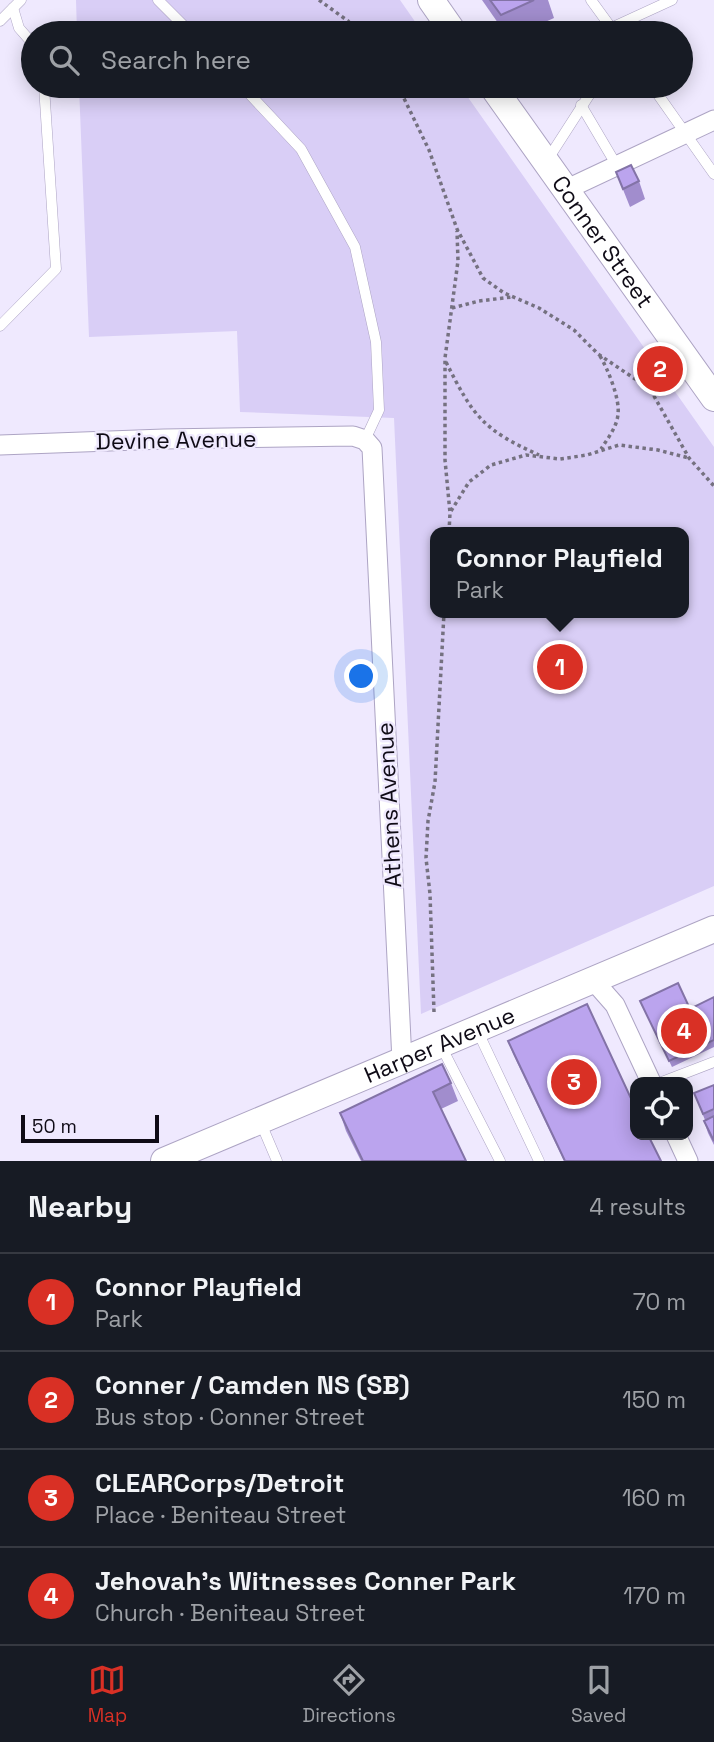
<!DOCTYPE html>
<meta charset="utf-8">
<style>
:root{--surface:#171b24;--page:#20242c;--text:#f1f3f6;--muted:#9ea1a6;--line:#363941;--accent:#d93025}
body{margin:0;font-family:"Space Grotesk",sans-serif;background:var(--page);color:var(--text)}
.controls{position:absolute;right:21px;bottom:21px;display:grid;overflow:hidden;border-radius:14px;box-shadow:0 4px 18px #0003}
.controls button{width:63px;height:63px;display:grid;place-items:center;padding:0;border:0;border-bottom:2px solid var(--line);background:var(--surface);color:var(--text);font:35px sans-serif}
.scale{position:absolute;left:21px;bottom:18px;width:138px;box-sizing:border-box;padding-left:7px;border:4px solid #0f0b16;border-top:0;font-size:19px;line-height:24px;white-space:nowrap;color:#0f0b16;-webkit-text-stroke:5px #efe9fe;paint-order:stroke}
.you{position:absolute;left:362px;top:677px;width:24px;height:24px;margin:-18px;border:5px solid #fff;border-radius:50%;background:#1a73e8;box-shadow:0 0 0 10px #1a73e833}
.badge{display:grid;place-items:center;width:46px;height:46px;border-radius:50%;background:var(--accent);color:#fff;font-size:23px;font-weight:700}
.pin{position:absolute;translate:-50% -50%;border:4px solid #fff;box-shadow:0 2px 7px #0006}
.popup{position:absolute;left:430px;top:527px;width:259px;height:91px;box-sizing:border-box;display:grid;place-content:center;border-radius:14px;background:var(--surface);filter:drop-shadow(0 2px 5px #0005);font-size:23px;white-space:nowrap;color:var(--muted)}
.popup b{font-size:26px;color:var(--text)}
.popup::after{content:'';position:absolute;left:50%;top:100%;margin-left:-14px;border:14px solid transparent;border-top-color:var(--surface)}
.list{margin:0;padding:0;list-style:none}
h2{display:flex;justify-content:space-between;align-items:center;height:91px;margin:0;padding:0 28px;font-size:30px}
h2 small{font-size:23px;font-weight:400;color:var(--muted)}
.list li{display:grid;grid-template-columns:46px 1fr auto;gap:21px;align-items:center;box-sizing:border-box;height:98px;padding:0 28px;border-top:2px solid var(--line)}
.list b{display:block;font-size:26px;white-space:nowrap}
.list p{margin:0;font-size:23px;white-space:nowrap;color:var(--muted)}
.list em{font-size:23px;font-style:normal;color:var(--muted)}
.icon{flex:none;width:38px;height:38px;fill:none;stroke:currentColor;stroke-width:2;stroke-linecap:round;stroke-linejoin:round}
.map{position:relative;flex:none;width:714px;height:1161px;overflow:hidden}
.search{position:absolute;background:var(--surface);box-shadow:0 4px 18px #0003;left:21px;right:21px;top:21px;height:77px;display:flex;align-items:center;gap:18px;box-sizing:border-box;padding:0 24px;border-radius:38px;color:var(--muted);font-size:26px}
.sheet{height:483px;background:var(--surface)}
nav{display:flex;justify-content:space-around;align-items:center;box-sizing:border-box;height:98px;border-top:2px solid var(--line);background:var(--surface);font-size:19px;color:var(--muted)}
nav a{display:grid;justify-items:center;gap:4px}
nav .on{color:var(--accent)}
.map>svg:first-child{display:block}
.green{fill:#d9cef6;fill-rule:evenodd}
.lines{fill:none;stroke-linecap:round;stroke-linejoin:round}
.service-casing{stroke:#ada4c4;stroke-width:11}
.minor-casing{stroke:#ada4c4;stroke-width:21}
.secondary-casing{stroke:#ada4c4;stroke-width:28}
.path{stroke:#757180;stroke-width:3.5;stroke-dasharray:3.5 3.5;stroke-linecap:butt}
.service{stroke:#fff;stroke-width:10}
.minor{stroke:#fff;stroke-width:19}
.secondary{stroke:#fff;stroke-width:26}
.wall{fill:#a18dcd}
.building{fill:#bba4ee;stroke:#8373a7;stroke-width:2}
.labels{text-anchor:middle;stroke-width:5;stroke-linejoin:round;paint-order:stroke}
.street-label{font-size:23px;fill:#0f0b16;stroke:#efe9fe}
</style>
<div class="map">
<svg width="714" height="1161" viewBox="0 0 714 1161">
<rect width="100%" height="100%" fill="#efe9fe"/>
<g class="green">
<polygon points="76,0 400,0 423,33 77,33"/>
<path d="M79 86H460L714 447V886L421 1014 394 418 240 412 237 331 89 337ZM436 532H684V613H436Z"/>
</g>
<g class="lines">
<g class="service-casing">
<g id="service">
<polyline points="158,0 191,33"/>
<polyline points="591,0 615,33"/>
<polyline points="13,8 19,28 33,44"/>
<polyline points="0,21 21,0"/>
<polyline points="611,28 672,0"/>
<polyline points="242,86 301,149 355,247 376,342 379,410 365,440"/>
<polyline points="652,86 714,174"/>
<polyline points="581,105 617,166"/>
<polyline points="548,159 595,86"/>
<polyline points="0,326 56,269 44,86"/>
<polyline points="478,1032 539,1161"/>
<polyline points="441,1046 500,1161"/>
<polyline points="662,1082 714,1062"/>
<polyline points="260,1121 277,1161"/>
</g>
</g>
<g class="minor-casing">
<g id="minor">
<polyline points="565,190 714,120"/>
<polyline points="0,445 164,439 353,436 365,440 372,448 402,1061"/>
<polyline points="593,980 615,1005 651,1082"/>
<polyline points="676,1135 688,1161"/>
</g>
</g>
<g class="secondary-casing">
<g id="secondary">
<polyline points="431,0 454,33"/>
<path id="s1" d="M492 86 714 398"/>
<path id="s2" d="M164 1161 714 929"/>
</g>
</g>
<g class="path">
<polyline points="319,0 348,21 359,33"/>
<polyline points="398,86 429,150 457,229 483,278 504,293 539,308 574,330 598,354 650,389 689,458 714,486"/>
<polyline points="452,308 479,301 512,297"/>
<path d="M600 356C608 369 620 399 618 414 617 427 608 438 601 449"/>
<path d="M446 362C473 416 483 430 539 455"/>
<polyline points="451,511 469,482 491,465 526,455 560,459 587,455 619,445 658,450 689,458"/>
<polyline points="449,532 450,513 445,460 445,358 458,261 457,231"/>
<polyline points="434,1012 430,894 426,858 428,821 435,782 444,613"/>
</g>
<use href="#service" class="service"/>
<use href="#minor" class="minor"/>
<use href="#secondary" class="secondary"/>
</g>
<g class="wall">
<polygon points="482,0 548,0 554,18 521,33 505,33"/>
<polygon points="616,172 639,181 645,199 630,207"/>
<polygon points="714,997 714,1047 672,1067 640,1001 690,1009"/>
<polygon points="508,1041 661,1161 564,1161 513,1054"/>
<polygon points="451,1083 458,1101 441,1109 466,1161 361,1161 346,1131 340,1113"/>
<polygon points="714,1085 714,1145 708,1133 704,1121 705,1120 694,1093"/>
</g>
<g class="building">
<polygon points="490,0 534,0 501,15"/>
<polygon points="631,165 639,181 623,189 616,172"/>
<polygon points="678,983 690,1009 714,997 714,1040 669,1061 640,1001"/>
<polygon points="587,1004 635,1107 635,1135 648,1135 661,1161 565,1161 508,1041"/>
<polygon points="442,1064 451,1083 433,1092 466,1161 363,1161 340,1113"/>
<polygon points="714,1085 714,1109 703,1114 694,1093"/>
<polygon points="714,1116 714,1141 704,1121"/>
</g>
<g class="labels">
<g class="street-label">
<text dy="8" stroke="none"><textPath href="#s1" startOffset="191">Conner Street</textPath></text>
<text transform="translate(176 440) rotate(-1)" y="8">Devine Avenue</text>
<text transform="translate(389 805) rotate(-93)" y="8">Athens Avenue</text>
<text dy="8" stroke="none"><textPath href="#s2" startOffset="299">Harper Avenue</textPath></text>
</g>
</g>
</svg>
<div class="controls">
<button><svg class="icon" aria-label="locate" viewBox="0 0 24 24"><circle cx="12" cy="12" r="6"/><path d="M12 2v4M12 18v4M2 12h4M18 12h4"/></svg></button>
</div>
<div class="scale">50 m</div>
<div class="you"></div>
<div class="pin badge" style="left:560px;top:667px">1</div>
<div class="popup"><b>Connor Playfield</b>Park</div>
<div class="pin badge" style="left:660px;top:369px">2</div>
<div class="pin badge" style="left:574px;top:1082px">3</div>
<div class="pin badge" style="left:684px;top:1031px">4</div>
<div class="search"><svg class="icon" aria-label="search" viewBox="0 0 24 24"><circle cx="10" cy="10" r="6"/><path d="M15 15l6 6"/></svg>Search here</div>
</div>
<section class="sheet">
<h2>Nearby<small>4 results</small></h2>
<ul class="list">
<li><span class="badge">1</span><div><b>Connor Playfield</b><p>Park</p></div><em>70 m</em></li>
<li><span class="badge">2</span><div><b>Conner / Camden NS (SB)</b><p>Bus stop · Conner Street</p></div><em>150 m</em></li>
<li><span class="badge">3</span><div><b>CLEARCorps/Detroit</b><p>Place · Beniteau Street</p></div><em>160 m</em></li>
<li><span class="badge">4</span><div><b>Jehovah's Witnesses Conner Park</b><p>Church · Beniteau Street</p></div><em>170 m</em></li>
</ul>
</section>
<nav>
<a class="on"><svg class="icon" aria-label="map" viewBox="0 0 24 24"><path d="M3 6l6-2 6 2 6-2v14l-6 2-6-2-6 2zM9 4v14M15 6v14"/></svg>Map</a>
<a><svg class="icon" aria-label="directions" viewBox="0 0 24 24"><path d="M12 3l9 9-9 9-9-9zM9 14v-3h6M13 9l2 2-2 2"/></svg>Directions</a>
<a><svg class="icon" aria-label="saved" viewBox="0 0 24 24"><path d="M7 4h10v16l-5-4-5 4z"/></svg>Saved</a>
</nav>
